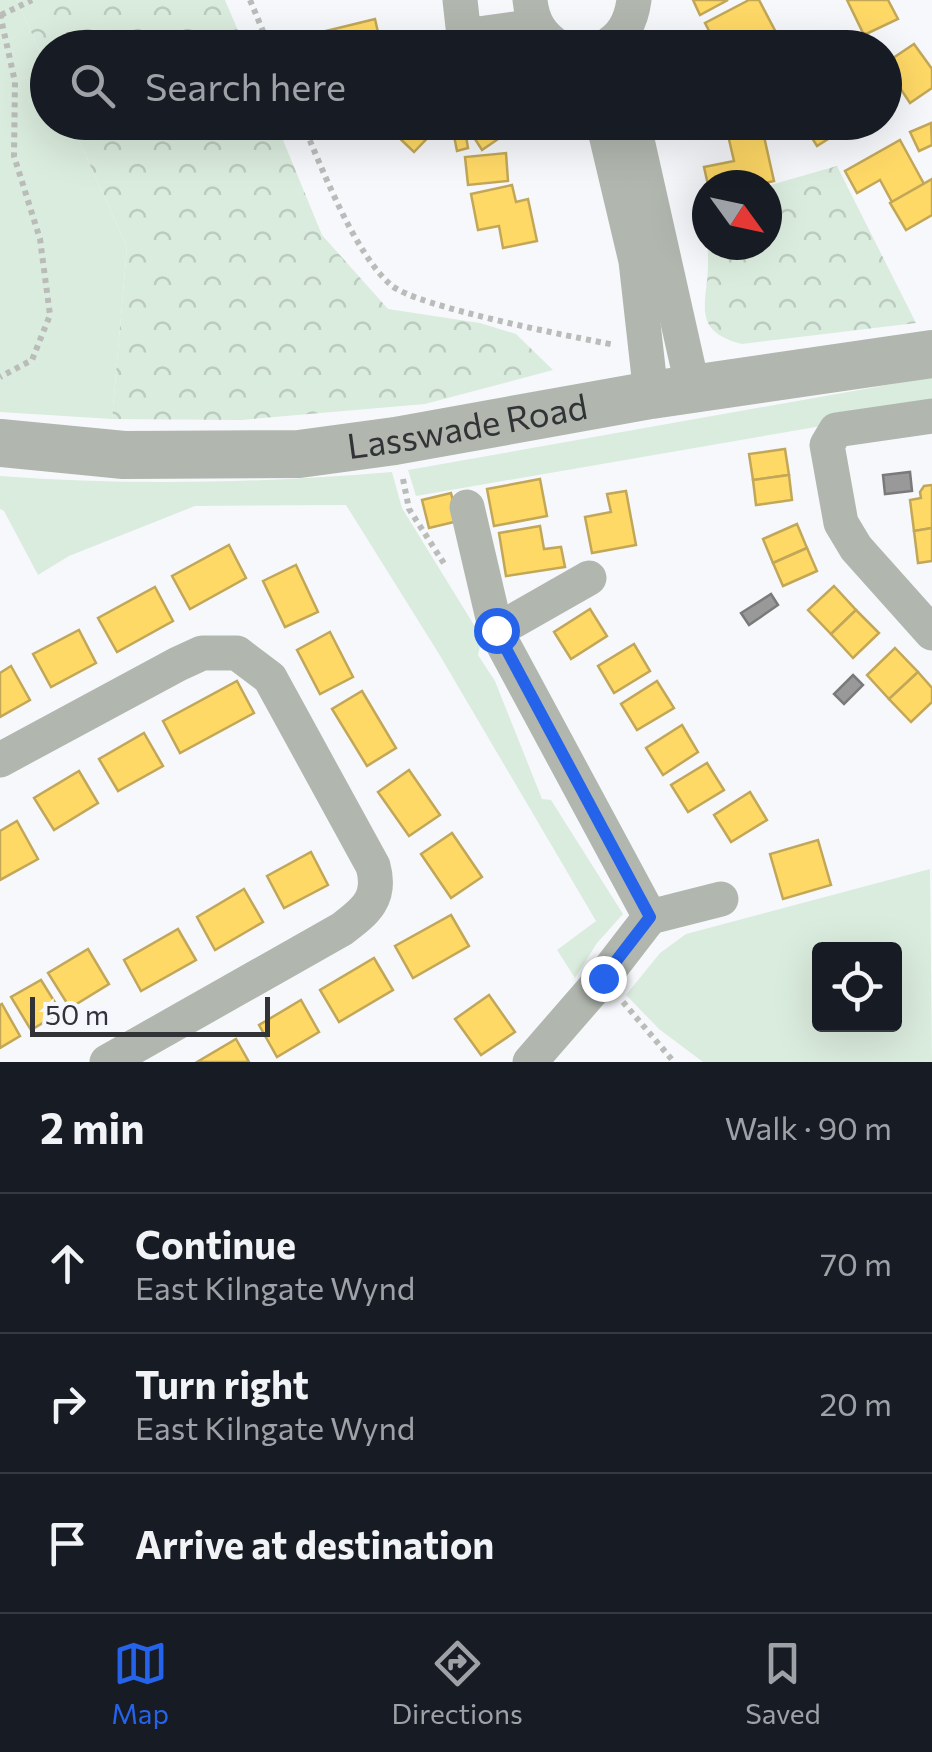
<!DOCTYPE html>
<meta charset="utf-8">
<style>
:root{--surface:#171b24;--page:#242831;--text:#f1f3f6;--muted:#9ea1a6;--line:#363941;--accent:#2563eb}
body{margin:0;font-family:Commissioner,sans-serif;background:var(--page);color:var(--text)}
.controls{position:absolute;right:30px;bottom:30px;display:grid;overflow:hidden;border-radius:10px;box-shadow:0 10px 40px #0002}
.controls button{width:90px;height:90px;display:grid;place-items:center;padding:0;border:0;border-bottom:2px solid var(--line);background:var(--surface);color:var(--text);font:50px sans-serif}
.compass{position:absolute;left:692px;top:170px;width:90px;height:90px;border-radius:50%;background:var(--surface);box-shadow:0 10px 40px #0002;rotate:123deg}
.scale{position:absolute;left:30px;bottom:25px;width:240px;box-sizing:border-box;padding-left:10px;border:5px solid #323336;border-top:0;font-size:28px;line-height:35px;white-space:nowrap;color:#323336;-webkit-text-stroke:8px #f5f7fe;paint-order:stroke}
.stop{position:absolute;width:30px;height:30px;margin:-22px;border:8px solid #2563eb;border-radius:50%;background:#fff}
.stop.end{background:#2563eb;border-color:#fff;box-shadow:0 2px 10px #0008}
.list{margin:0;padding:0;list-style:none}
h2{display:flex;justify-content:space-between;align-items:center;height:130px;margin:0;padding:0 40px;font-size:42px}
h2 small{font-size:32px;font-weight:400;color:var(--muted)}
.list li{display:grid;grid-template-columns:65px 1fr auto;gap:30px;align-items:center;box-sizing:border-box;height:140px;padding:0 40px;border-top:2px solid var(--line)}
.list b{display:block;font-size:38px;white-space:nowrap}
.list p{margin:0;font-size:32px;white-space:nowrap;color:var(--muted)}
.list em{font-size:32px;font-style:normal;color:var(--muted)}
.icon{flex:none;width:55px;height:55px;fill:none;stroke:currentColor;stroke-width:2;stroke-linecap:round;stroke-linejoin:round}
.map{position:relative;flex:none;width:932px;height:1062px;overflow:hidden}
.search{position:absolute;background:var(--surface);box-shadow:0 10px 40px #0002;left:30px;right:30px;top:30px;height:110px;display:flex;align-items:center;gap:25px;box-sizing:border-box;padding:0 35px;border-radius:55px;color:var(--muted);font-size:38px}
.sheet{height:550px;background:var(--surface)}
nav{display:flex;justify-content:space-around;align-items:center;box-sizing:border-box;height:140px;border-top:2px solid var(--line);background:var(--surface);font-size:28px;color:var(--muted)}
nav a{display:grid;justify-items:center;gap:5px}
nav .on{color:var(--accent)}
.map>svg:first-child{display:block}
.grass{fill:#daecde;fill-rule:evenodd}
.forest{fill:url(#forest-crowns)}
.homes{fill:#ffd966;stroke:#c2a758;stroke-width:2.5}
.industry{fill:#999;stroke:#7a7a7b;stroke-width:2.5}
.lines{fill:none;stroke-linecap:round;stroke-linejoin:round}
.path{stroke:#b9bcb8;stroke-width:6;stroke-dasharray:5 5;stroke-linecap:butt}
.street{stroke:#b1b7af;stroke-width:35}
.secondary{stroke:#b1b6ae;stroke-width:48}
.route{stroke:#2563eb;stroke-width:12}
.labels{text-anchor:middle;stroke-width:10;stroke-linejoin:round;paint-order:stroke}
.street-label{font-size:35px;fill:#323336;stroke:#f5f7fe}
</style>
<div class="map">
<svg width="932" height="1062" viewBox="0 0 932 1062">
<defs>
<pattern id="forest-crowns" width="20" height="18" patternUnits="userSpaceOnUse" patternTransform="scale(2.5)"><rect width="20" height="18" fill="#daecde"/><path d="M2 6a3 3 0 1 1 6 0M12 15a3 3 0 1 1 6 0" fill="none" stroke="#bccbbf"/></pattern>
</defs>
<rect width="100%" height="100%" fill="#f7f8fc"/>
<g class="grass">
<polygon points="0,0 17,0 47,68 48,122 71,123 127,247 112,419 0,412"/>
<polygon points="932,377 932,407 416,496 408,470"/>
<path d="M392 472 402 508 482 638 478 655 495 681 542 799 551 800 623 914 597 943 575 978 557 950 596 921 439 654 346 505 195 506 69 556 38 575 4 511 0 509V476C132 486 261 483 392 472Z"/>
<path d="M930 869 932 1062H703L659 1029 626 995 660 953 686 934ZM820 949H894V1024H820Z"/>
</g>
<g class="forest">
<polygon points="17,0 225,0 245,47 48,48 47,68"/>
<polygon points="71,123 276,123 322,235 388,309 480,323 516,334 553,370 425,404 241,420 112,419 127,247"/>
<path d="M837 166 916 323 742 344C688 330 709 301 708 261 708 242 705 223 704 204L707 203V245H767V186Z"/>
</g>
<g class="homes">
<polygon points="693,0 728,0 700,15"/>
<polygon points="749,0 759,0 780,40 765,48 752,48 747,38 730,48 718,48 705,23"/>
<polygon points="847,0 888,0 898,19 864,35"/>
<polygon points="375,19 380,41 353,48 326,48 322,32"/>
<polygon points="914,44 932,69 932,88 910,103 884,64"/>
<polygon points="407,122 438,122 440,125 414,152 395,134"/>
<polygon points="802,122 855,122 817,146"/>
<polygon points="761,123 774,181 757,185 708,185 704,167 734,161 727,131"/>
<polygon points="931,123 932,145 919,151 910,132"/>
<polygon points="464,124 468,148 457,151 452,126"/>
<polygon points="496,124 504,135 482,150 475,139"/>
<polygon points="900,140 924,184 892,202 880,180 857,193 845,171"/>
<polygon points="506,153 508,181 468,185 465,157"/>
<polygon points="932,179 932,215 906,230 890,203"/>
<polygon points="512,185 516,202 528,199 537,241 503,248 499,226 478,230 471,194"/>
<polygon points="785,449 789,475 753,480 749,454"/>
<polygon points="789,475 792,500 756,505 753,480"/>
<polygon points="540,479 547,516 494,526 487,489"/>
<polygon points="932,485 932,528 914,531 910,500 921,498 920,492 924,486"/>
<polygon points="626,491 636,545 592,553 585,517 611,512 607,494"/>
<polygon points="451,493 458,521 429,528 422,500"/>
<polygon points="797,524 807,548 773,563 763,539"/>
<polygon points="540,526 544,549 561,547 565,567 506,576 499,533"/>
<polygon points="932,528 932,561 918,563 914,531"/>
<polygon points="229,545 246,578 190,609 172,576"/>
<polygon points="807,548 817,571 783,586 773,563"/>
<polygon points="296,565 318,612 285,627 263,581"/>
<polygon points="834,586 856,610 831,634 808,610"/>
<polygon points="155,587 173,621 117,652 98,618"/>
<polygon points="590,609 607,636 571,659 554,632"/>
<polygon points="856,610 879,633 853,658 831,634"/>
<polygon points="79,630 96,663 51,687 33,654"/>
<polygon points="330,632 353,677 320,694 297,650"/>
<polygon points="634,644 650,671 614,693 598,666"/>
<polygon points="895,648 918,672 889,699 867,675"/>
<polygon points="11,666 30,700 0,717 0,673"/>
<polygon points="918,672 932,688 932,702 911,722 889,699"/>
<polygon points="237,681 254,713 180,753 163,721"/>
<polygon points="657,681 674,708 637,730 621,704"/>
<polygon points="362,691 396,748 367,766 332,709"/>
<polygon points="682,725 698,752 663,775 646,748"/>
<polygon points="144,733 163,766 118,791 99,759"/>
<polygon points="707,763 724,790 688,812 671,785"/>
<polygon points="409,770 440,815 409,836 378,792"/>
<polygon points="79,771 98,803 54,830 34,798"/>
<polygon points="750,792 767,820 731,842 714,815"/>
<polygon points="17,821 38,859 0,880 0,831"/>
<polygon points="452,833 482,877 451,898 421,854"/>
<polygon points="818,840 831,885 783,899 770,854"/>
<polygon points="311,852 328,885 284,908 267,876"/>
<polygon points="244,889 263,922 215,950 197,917"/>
<polygon points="451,915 469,946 413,978 395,946"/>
<polygon points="178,929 196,960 141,991 124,960"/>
<polygon points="88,949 109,984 70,1008 48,973"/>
<polygon points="374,958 393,990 339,1022 320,990"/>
<polygon points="41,980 61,1012 31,1030 11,997"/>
<polygon points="489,995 515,1032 481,1055 455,1019"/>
<polygon points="301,1000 319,1032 277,1057 259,1025"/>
<polygon points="2,1004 20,1036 0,1048 0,1005"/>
<polygon points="236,1039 249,1062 197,1062"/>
</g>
<g class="industry">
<polygon points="910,472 912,491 885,494 883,475"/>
<polygon points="771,594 778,605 749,625 741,613"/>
<polygon points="853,675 863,685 844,704 834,694"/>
</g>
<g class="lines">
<g class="path">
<polyline points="250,0 270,48"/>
<polyline points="0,14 15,82 14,156 40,239 50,315 32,360 0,377"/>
<polyline points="1,15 32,0"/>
<path d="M302 122C322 168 354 253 391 285 416 307 574 337 615 345"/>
<polyline points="403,479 409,509 445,565"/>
<polyline points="623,1002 674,1062"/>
</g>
<g class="street">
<polyline points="460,0 464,36 536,26"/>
<path d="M530 0C532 22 541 36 560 48"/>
<path d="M603 48C623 37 631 22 634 0"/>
<polyline points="603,122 636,261 651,395"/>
<polyline points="633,122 693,389"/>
<polyline points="932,416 836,430 827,445 841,523 856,548 932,633"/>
<polyline points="467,507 496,631 650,917 603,978 530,1062"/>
<polyline points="496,631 589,578"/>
<path d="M0 760 178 664 202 653H237L270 678 373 866C382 898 366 911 342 929L107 1062"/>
<polyline points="650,917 721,899"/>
</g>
<path class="secondary" id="s1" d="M0 443 124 455 299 454 395 441 651 395 932 354"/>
</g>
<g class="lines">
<polyline class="route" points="496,630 650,917 603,978"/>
</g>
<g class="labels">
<g class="street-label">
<text dy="12" stroke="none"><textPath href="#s1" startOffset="470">Lasswade Road</textPath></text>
</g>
</g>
</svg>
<div class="controls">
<button><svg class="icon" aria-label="locate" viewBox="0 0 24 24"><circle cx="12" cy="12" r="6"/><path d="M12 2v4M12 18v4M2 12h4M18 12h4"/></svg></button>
</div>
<svg class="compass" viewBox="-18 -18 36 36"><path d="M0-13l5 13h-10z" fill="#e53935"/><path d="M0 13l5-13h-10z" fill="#9ea1a6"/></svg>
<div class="scale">50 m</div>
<div class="stop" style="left:496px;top:630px"></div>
<div class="stop end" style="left:603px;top:978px"></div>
<div class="search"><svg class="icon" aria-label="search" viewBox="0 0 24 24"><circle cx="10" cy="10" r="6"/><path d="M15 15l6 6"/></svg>Search here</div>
</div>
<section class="sheet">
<h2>2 min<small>Walk · 90 m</small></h2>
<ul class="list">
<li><svg class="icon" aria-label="ahead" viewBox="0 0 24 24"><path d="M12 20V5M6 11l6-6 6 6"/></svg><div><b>Continue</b><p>East Kilngate Wynd</p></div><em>70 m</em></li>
<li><svg class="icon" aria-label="right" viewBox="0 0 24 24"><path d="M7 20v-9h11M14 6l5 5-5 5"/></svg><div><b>Turn right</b><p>East Kilngate Wynd</p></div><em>20 m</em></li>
<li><svg class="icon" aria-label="arrive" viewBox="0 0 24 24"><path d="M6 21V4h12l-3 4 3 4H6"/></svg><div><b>Arrive at destination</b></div></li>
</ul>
</section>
<nav>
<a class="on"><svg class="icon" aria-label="map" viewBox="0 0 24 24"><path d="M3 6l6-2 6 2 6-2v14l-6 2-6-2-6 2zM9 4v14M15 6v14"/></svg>Map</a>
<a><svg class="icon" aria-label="directions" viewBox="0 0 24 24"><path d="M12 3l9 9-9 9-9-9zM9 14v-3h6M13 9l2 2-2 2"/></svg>Directions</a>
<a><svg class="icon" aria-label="saved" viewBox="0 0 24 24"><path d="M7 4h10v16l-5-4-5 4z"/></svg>Saved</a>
</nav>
